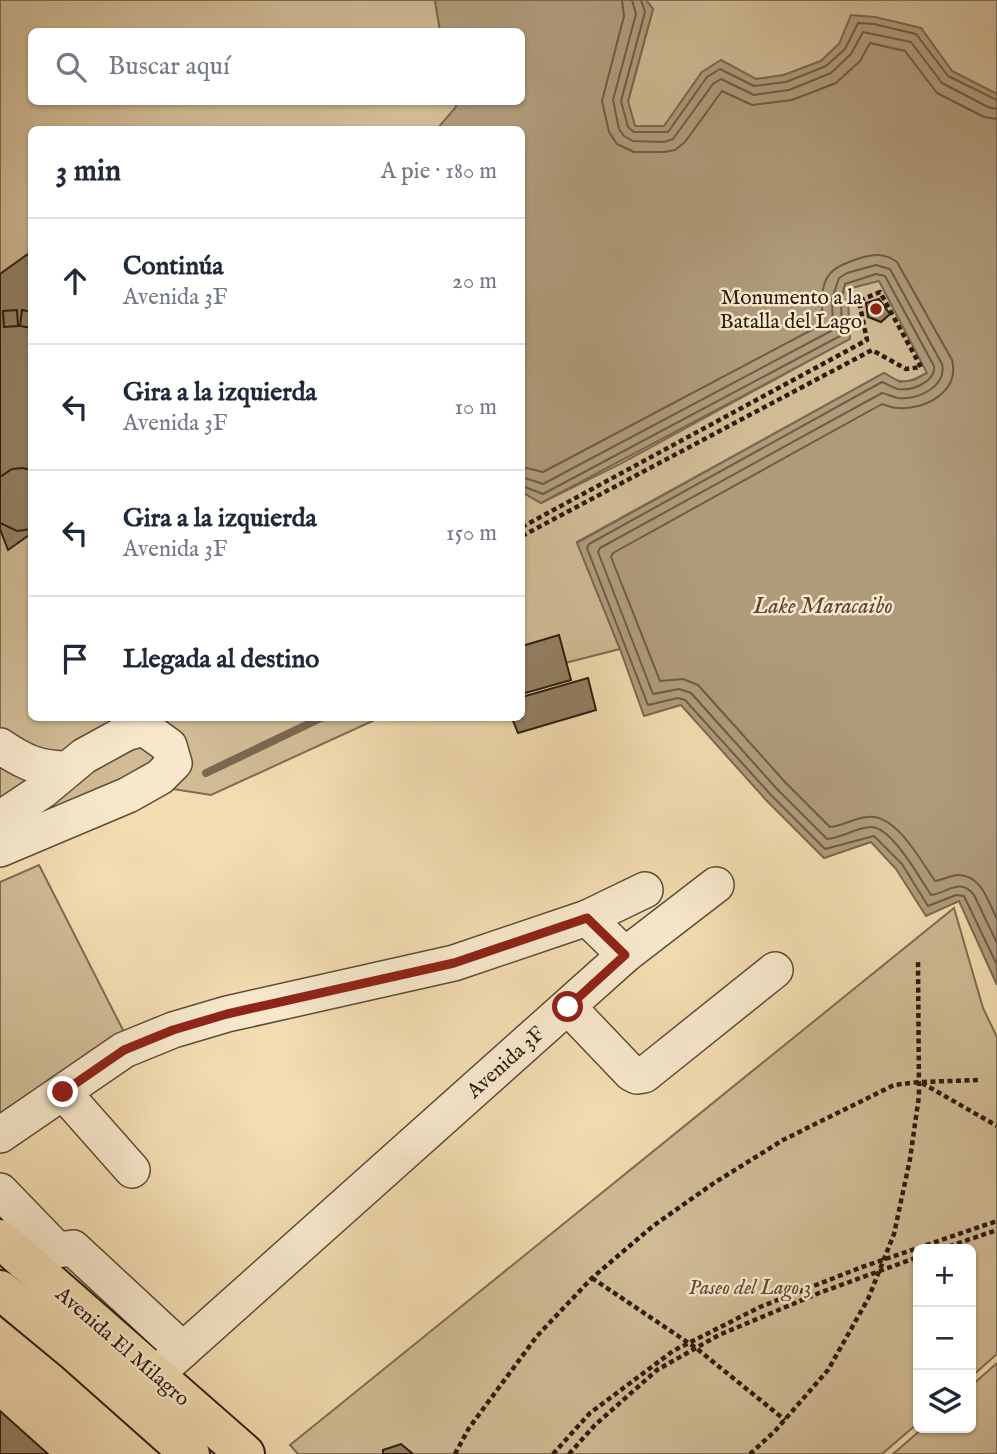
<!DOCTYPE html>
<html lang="es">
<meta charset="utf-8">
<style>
:root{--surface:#fff;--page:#f6f6f7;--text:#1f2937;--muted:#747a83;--line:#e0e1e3}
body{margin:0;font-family:"IM FELL English",serif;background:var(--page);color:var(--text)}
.controls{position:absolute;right:21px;bottom:21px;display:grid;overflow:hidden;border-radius:10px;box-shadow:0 2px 5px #0004}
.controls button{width:63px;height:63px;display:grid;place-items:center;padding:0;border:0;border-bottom:2px solid var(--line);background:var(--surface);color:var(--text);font:35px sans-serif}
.stop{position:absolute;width:21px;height:21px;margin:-16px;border:5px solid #8f2418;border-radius:50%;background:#fff}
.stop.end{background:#8f2418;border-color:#fff;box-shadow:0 2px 7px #0008}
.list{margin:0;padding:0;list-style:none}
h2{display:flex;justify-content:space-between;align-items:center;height:91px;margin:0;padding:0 28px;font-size:30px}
h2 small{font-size:23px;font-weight:400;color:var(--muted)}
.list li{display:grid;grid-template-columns:46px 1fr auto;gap:21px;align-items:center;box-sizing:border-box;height:126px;padding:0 28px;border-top:2px solid var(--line)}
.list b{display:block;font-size:26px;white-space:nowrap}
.list p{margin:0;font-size:23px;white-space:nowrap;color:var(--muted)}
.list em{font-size:23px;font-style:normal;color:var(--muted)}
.icon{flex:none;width:38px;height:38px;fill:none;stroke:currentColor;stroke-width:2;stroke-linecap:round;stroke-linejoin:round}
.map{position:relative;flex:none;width:997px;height:1454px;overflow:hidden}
.search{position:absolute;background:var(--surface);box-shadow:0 2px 5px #0004;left:28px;top:28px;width:497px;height:77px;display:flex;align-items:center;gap:18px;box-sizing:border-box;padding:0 24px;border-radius:10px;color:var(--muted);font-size:26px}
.panel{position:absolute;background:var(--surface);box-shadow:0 2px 5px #0004;left:28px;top:126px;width:497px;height:595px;border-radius:10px}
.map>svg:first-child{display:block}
.green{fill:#d0bb95;stroke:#7e6c52;stroke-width:2}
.water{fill:#af9b7a;stroke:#7b6850;stroke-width:2}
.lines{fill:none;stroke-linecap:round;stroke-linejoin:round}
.shore{stroke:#6e5c45;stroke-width:2}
.stream{stroke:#7b6850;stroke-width:8}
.building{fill:#938063;stroke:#2c1c10;stroke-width:2}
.minor-casing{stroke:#5e4c38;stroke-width:38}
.major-casing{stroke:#2c1c10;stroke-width:42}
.path{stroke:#2c1c10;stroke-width:4.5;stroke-dasharray:5 3.5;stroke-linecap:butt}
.minor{stroke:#f7e8cc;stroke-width:35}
.major{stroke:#f2dcb0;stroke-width:38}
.route{stroke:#8f2418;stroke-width:9}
.poi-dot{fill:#8f2418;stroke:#f7e8cc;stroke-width:2.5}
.labels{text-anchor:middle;stroke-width:5;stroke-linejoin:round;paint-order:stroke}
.poi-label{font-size:21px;fill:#2c1c10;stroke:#f7e8cc;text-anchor:end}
.street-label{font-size:21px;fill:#2c1c10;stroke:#f7e8cc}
.park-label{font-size:21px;font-style:italic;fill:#5d4c38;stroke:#f7e8cc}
.water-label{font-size:23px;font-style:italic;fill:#5a4835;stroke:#f7e8cc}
</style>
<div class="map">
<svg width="997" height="1454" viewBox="0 0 997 1454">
<rect width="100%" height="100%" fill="#f2dcb0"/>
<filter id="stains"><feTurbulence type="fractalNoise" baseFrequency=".00286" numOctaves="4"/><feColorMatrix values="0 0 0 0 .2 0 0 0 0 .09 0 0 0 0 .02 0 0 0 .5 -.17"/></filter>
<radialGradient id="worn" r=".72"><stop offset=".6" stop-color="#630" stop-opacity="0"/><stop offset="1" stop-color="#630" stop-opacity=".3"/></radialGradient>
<g class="green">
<polygon points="0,0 435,0 440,31 32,32 32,102 455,102 457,107 437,129 32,130 32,718 379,718 211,795 173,789 0,860"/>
<polygon points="646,0 997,0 997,94 952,71 921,28 839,44 821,61 784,75 756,79 702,72 664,126 635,126 628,102 653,9"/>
<path d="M879 280 928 372C909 383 902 386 884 373L577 542 620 649 522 674V492L541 503 620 464 849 339 848 301 851 288Z"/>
<polygon points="39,865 126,1036 0,1115 0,882"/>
<polygon points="954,908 983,1008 997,1037 997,1354 971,1377 971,1249 918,1249 918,1423 882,1454 298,1454 290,1445"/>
<polygon points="997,1363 997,1454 893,1454 923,1428 971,1428 971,1386"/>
</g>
<polygon class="water" points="435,0 646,0 653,9 628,101 635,126 664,126 702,72 721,60 756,79 784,75 821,61 839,44 851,15 875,17 921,28 952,71 997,94 997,985 959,901 926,916 896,869 871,842 824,858 766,800 681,705 644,716 620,649 577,543 884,373 900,382 914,380 927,373 879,281 851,288 848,301 850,339 541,503 522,492 522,130 437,129 456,107 455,102 522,102 522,32 440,31"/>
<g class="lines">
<g class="shore">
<polyline points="622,0 624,16 602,101 609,132 617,144 634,152 664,152 675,150 685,142 722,91 752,105 792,100 836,83 860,61 870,43 905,51 937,93 984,117 997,119"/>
<polyline points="632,0 636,14 613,100 619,129 624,136 633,141 664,142 673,139 713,84 721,79 754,95 789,90 831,73 851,54 863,32 911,42 942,83 988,107 997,109"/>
<polyline points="641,0 645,12 621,101 628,127 634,132 668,132 707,77 720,69 754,86 786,82 826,66 845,49 858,23 874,24 916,34 948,76 997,100"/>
<path d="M522 467 543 472 821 325C823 318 822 311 822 303 821 273 835 266 860 258 874 254 885 253 897 262L952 360C960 391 926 410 898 408 893 408 887 406 882 404L613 553 611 557 660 681 683 679 698 685 785 782 830 827C843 826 854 818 867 817 895 812 921 861 935 881 942 880 949 876 957 875 981 874 988 901 997 919"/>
<path d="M522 477 543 484 831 331 833 328 832 299 839 278 847 273 876 265 890 269 942 364C947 386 919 400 898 398 893 397 887 394 882 393L600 548 598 552 653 694 679 689 691 693 777 789 827 839C842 838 855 828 870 827 891 825 920 879 931 895 947 893 960 877 974 895L997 943"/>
<path d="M522 486 543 494 840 336 842 333 841 300 845 284 876 274 885 276 934 366C936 382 912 391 898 389 893 388 887 384 882 382L589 544 587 548 648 705 678 698 685 700 771 795 825 849 874 836 902 864 928 906 956 895 964 896 997 965"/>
</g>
<polyline class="stream" points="206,773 321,718"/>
</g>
<g class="building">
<polygon points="32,251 32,533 8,550 0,529 0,274"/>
<polygon points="879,299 890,314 881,322 868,317 866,303"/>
<polygon points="17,310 18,326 4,327 3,311"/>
<polygon points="22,310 32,312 32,328 20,326"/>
<polygon points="22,468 32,470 32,529 17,531 0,523 0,477 12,469"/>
<polygon points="559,635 571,680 522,694 522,646"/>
<polygon points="588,678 596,710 518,733 512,718 522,718 522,697"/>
<polygon points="0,1411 48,1454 0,1454"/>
<polygon points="401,1444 413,1454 383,1454 383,1450"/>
</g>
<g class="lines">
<g class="minor-casing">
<g id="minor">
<path d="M0 746C24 762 38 769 68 769"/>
<polyline points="0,819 42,791 84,756 126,733 144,728 169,746 174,763 160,777 128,795 0,849"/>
<polyline points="587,918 645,890"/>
<polyline points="625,955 716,885"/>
<polyline points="568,1007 631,1073 637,1076 644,1075 775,970"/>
<polyline points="63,1092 132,1170"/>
<polyline points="0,1135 124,1050 173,1030 227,1014 454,963 587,918 625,955 155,1375"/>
<polyline points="0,1191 57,1250 73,1248 183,1350"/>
</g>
</g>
<g class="major-casing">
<g id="major">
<polyline points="0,1239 245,1454"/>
<polyline points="0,1290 74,1351 190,1454"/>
</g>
</g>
<g class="path">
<polyline points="522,527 867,340 859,301 880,292 921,367 906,369 872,350 522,536"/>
<polyline points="922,1083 997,1126"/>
<polyline points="941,1249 997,1230"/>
<polyline points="592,1278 696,1348 785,1420"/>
<polyline points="455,1454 469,1428 537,1336 592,1278 653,1226 714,1183 783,1140 894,1085 919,1082 981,1080"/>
<polyline points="553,1454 590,1413 673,1351 760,1307 862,1267 997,1221"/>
<polyline points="569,1454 595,1425 657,1370 719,1335 819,1293 918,1257"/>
<polyline points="750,1454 775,1431 828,1370 868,1299 894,1234 910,1159 919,1096 918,961"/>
</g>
<use href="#minor" class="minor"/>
<use href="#major" class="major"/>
</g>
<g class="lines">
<polyline class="route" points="63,1092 124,1050 173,1030 227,1014 454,963 587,918 625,955 568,1007"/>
</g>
<circle class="poi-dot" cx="876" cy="309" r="7"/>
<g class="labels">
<g class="poi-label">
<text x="862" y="304">Monumento a la<tspan x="862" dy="24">Batalla del Lago</tspan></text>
</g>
<g class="street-label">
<text transform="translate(505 1062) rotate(-42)" y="7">Avenida 3F</text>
<text transform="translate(123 1346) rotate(41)" y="7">Avenida El Milagro</text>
</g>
<g class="park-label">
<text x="750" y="1294">Paseo del Lago 3</text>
</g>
<g class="water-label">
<text x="823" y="613">Lake Maracaibo</text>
</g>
</g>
<rect width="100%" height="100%" filter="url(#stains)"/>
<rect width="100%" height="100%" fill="url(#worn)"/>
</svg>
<div class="controls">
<button>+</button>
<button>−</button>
<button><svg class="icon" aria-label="layers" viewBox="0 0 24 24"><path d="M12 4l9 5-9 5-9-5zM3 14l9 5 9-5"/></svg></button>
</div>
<div class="stop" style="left:568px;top:1007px"></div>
<div class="stop end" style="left:63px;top:1092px"></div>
<div class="search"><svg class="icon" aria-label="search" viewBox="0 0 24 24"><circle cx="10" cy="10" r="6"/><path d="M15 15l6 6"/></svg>Buscar aquí</div>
<section class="panel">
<h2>3 min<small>A pie · 180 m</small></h2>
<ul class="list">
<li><svg class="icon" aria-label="ahead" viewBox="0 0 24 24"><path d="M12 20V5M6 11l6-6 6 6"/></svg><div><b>Continúa</b><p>Avenida 3F</p></div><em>20 m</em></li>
<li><svg class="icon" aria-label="left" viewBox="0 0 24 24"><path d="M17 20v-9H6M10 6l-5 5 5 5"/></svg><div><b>Gira a la izquierda</b><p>Avenida 3F</p></div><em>10 m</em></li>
<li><svg class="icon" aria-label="left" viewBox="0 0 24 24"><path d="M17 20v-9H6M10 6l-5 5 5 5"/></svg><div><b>Gira a la izquierda</b><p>Avenida 3F</p></div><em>150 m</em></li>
<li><svg class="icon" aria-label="arrive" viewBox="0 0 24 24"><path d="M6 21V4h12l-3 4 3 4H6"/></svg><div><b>Llegada al destino</b></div></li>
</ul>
</section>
</div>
